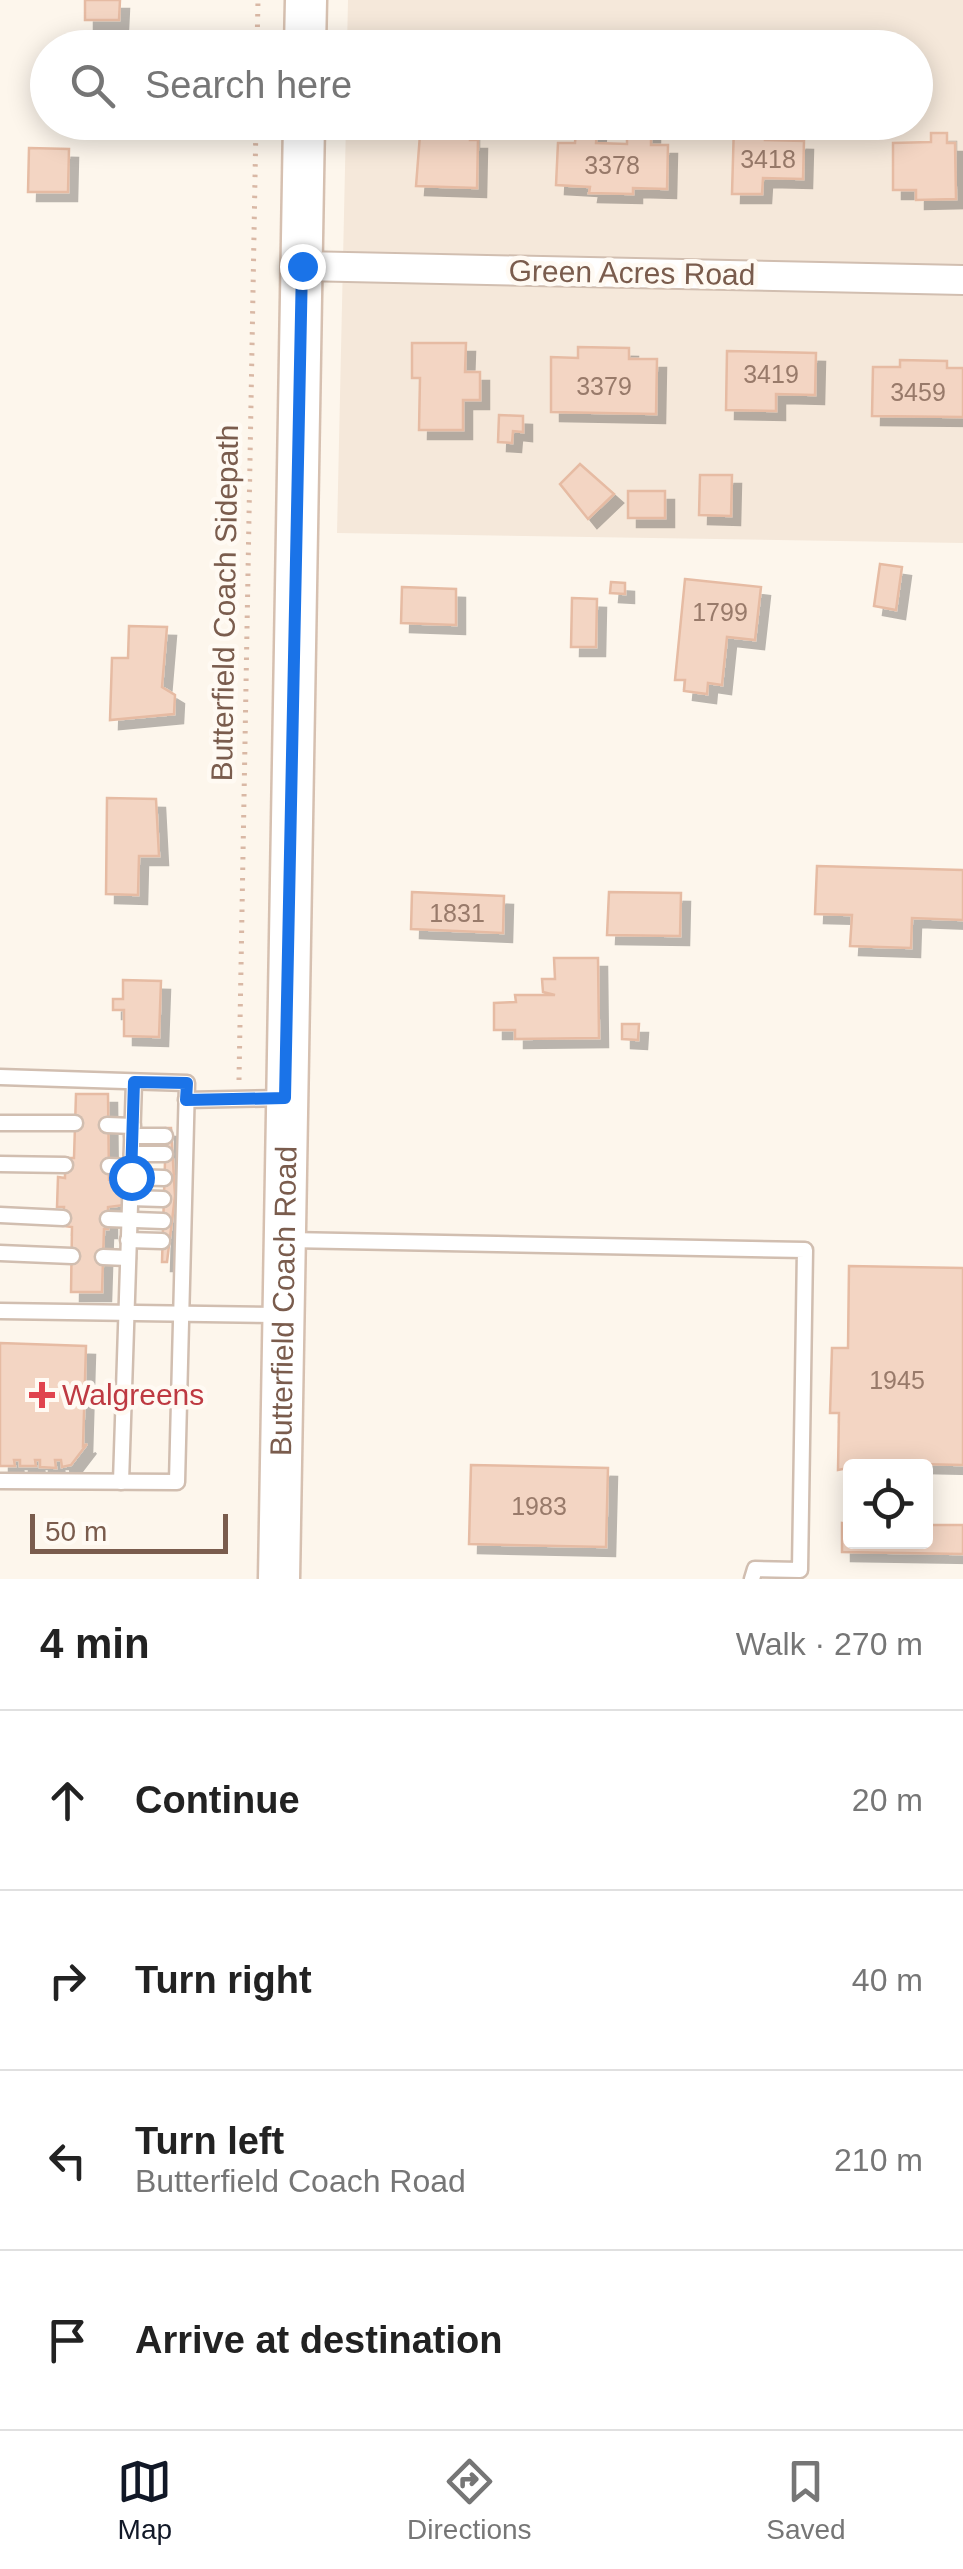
<!DOCTYPE html>
<meta charset="utf-8">
<style>
:root{--surface:#fff;--page:#f2f2f2;--text:#222;--muted:#767676;--line:#e0e0e0;--accent:#111827}
body{margin:0;font-family:Arial,sans-serif;background:var(--page);color:var(--text)}
.controls{position:absolute;right:30px;bottom:30px;display:grid;overflow:hidden;border-radius:10px;box-shadow:0 5px 25px #0003}
.controls button{width:90px;height:90px;display:grid;place-items:center;padding:0;border:0;border-bottom:2px solid var(--line);background:var(--surface);color:var(--text);font:50px sans-serif}
.scale{position:absolute;left:30px;bottom:25px;width:198px;box-sizing:border-box;padding-left:10px;border:5px solid #7a5c4d;border-top:0;font-size:28px;line-height:35px;white-space:nowrap;color:#7a5c4d;-webkit-text-stroke:8px #fffaf3;paint-order:stroke}
.stop{position:absolute;width:30px;height:30px;margin:-22px;border:8px solid #1a73e8;border-radius:50%;background:#fff}
.stop.end{background:#1a73e8;border-color:#fff;box-shadow:0 2px 10px #0008}
.list{margin:0;padding:0;list-style:none}
h2{display:flex;justify-content:space-between;align-items:center;height:130px;margin:0;padding:0 40px;font-size:42px}
h2 small{font-size:32px;font-weight:400;color:var(--muted)}
.list li{display:grid;grid-template-columns:65px 1fr auto;gap:30px;align-items:center;box-sizing:border-box;height:180px;padding:0 40px;border-top:2px solid var(--line)}
.list b{display:block;font-size:38px;white-space:nowrap}
.list p{margin:0;font-size:32px;white-space:nowrap;color:var(--muted)}
.list em{font-size:32px;font-style:normal;color:var(--muted)}
.icon{flex:none;width:55px;height:55px;fill:none;stroke:currentColor;stroke-width:2;stroke-linecap:round;stroke-linejoin:round}
.map{position:relative;flex:none;width:963px;height:1579px;overflow:hidden}
.search{position:absolute;background:var(--surface);box-shadow:0 5px 25px #0003;left:30px;right:30px;top:30px;height:110px;display:flex;align-items:center;gap:25px;box-sizing:border-box;padding:0 35px;border-radius:55px;color:var(--muted);font-size:38px}
.sheet{height:850px;background:var(--surface)}
nav{display:flex;justify-content:space-around;align-items:center;box-sizing:border-box;height:140px;border-top:2px solid var(--line);background:var(--surface);font-size:28px;color:var(--muted)}
nav a{display:grid;justify-items:center;gap:5px}
nav .on{color:var(--accent)}
.map>svg:first-child{display:block}
.residential{fill:#f5e8da}
.building{fill:#f3d5c3;stroke:#e6bba3;stroke-width:2.5;filter:url(#shadow)}
.lines{fill:none;stroke-linecap:round;stroke-linejoin:round}
.lane-casing{stroke:#d1beb0;stroke-width:19}
.street-casing{stroke:#d1beb0;stroke-width:32}
.secondary-casing{stroke:#d6c0b0;stroke-width:45}
.path{stroke:#d9b8a5;stroke-width:5;stroke-dasharray:2.5 8;stroke-linecap:butt}
.lane{stroke:#fff;stroke-width:14}
.street{stroke:#fff;stroke-width:28}
.secondary{stroke:#fff;stroke-width:40}
.route{stroke:#1a73e8;stroke-width:12}
.health-dot{fill:#e0444e;stroke:#fffaf3;stroke-width:4}
.labels{text-anchor:middle;stroke-width:9;stroke-linejoin:round;paint-order:stroke}
.number-label{font-size:25px;fill:#987a6a}
.street-label{font-size:30px;fill:#7a5c4d;stroke:#fffaf3}
.health-label{font-size:30px;fill:#be3a42;stroke:#fffaf3;text-anchor:start}
</style>
<div class="map">
<svg width="963" height="1579" viewBox="0 0 963 1579">
<defs>
<filter id="shadow"><feDropShadow dx="9" dy="9" stdDeviation="0" flood-color="#0004"/></filter>
</defs>
<rect width="100%" height="100%" fill="#fdf6ec"/>
<polygon class="residential" points="348,0 963,0 963,543 337,533 346,123 916,122 916,48 347,47"/>
<g class="building">
<polygon points="85,0 120,0 119,20 85,20"/>
<polygon points="756,36 779,37 779,48 755,48"/>
<rect x="583" y="42" width="31" height="6"/>
<polygon points="421,122 470,122 470,140 478,140 477,188 416,186"/>
<polygon points="734,124 766,131 765,140 804,141 803,179 763,178 762,194 732,194"/>
<polygon points="576,129 597,129 596,143 627,144 627,130 651,130 651,145 668,145 667,189 633,188 633,194 589,193 590,187 556,185 558,143 575,143"/>
<polygon points="931,133 947,133 947,143 955,143 956,199 916,200 916,190 893,190 893,143 931,142"/>
<polygon points="29,148 69,149 68,192 28,192"/>
<polygon points="412,343 466,343 465,372 480,372 480,400 463,400 463,430 419,430 420,378 412,378"/>
<polygon points="578,347 629,348 629,359 657,359 656,414 551,412 551,357 578,358"/>
<polygon points="727,351 816,353 815,395 776,394 776,411 726,410"/>
<polygon points="900,360 947,361 947,368 963,368 963,417 872,416 873,367 900,367"/>
<polygon points="499,415 523,416 523,432 513,431 512,443 498,442"/>
<polygon points="580,464 614,494 588,519 560,484"/>
<polygon points="700,475 732,475 731,516 699,515"/>
<rect x="628" y="491" width="37" height="27"/>
<polygon points="880,564 902,567 896,610 874,606"/>
<polygon points="685,579 761,587 755,640 727,637 722,685 708,683 707,694 684,691 685,680 675,680"/>
<polygon points="611,582 625,583 625,594 610,593"/>
<polygon points="402,587 456,589 456,625 401,623"/>
<polygon points="572,598 597,599 596,647 571,647"/>
<polygon points="129,626 167,627 162,687 175,695 174,714 110,720 112,658 128,658"/>
<polygon points="107,798 156,799 159,856 139,856 138,895 106,894"/>
<polygon points="817,866 963,870 963,920 912,918 911,948 850,946 852,915 815,914"/>
<polygon points="412,892 504,896 503,933 411,929"/>
<polygon points="609,892 681,893 680,936 607,935"/>
<polygon points="554,958 598,958 599,1038 515,1039 515,1030 494,1030 494,1003 516,1002 515,995 555,995 543,992 542,979 555,979"/>
<polygon points="123,980 161,981 159,1037 124,1036 124,1010 113,1010 113,999 123,999"/>
<polygon points="622,1024 639,1024 638,1040 622,1039"/>
<polygon points="76,1094 108,1094 109,1180 123,1182 124,1205 108,1207 108,1229 104,1229 102,1292 71,1292 72,1227 63,1226 64,1207 57,1207 58,1177 65,1178 65,1158 74,1158"/>
<polygon points="166,1128 171,1128 175,1196 167,1262 162,1262"/>
<polygon points="849,1266 963,1268 963,1465 873,1463 838,1470 839,1413 830,1413 832,1348 848,1348"/>
<polygon points="0,1343 86,1346 83,1446 87,1444 71,1465 62,1467 61,1460 55,1460 56,1468 40,1467 40,1460 35,1460 36,1466 20,1466 20,1460 14,1460 15,1466 0,1466"/>
<polygon points="471,1465 608,1468 606,1547 469,1544"/>
<polygon points="842,1523 850,1524 850,1541 926,1541 926,1525 963,1525 963,1554 842,1552"/>
</g>
<g class="lines">
<g class="lane-casing">
<g id="lane">
<polyline points="0,1077 187,1083 177,1482 0,1481"/>
<polyline points="186,1100 285,1098"/>
<polyline points="0,1123 75,1123"/>
<polyline points="107,1125 133,1126"/>
<polyline points="132,1136 165,1136"/>
<polyline points="132,1154 165,1154"/>
<polyline points="0,1164 65,1165"/>
<polyline points="109,1166 131,1167"/>
<polyline points="131,1177 164,1178"/>
<polyline points="130,1198 163,1199"/>
<polyline points="0,1215 63,1218"/>
<polyline points="108,1219 163,1221"/>
<polyline points="128,1240 162,1241"/>
<polyline points="289,1240 805,1250 800,1570 755,1569 752,1579"/>
<polyline points="0,1253 72,1256"/>
<polyline points="103,1257 128,1258"/>
<polyline points="0,1311 279,1315"/>
<polyline points="121,1482 134,1082"/>
</g>
</g>
<g class="street-casing">
<polyline id="street" points="301,266 963,280"/>
</g>
<g class="secondary-casing">
<g id="secondary">
<polyline points="305,48 306,0"/>
<path id="s1" d="M279 1579 304 122"/>
</g>
</g>
<g class="path">
<polyline points="257,48 258,0"/>
<polyline points="239,1080 256,122"/>
</g>
<use href="#lane" class="lane"/>
<use href="#street" class="street"/>
<use href="#secondary" class="secondary"/>
</g>
<g class="lines">
<polyline class="route" points="131,1177 134,1082 187,1083 186,1100 285,1098 302,266"/>
</g>
<path class="health-dot" d="M37 1380h10v10h10v10h-10v10h-10v-10h-10v-10h10z"/>
<g class="labels">
<g class="number-label">
<text x="768" y="168">3418</text>
<text x="612" y="174">3378</text>
<text x="771" y="383">3419</text>
<text x="604" y="395">3379</text>
<text x="918" y="401">3459</text>
<text x="720" y="621">1799</text>
<text x="457" y="922">1831</text>
<text x="897" y="1389">1945</text>
<text x="539" y="1515">1983</text>
</g>
<g class="street-label">
<text transform="translate(632 273) rotate(1)" y="10">Green Acres Road</text>
<text transform="translate(225 603) rotate(-89)" y="10">Butterfield Coach Sidepath</text>
<text dy="10" stroke="none"><textPath href="#s1" startOffset="278">Butterfield Coach Road</textPath></text>
</g>
<g class="health-label">
<text x="62" y="1405">Walgreens</text>
</g>
</g>
</svg>
<div class="controls">
<button><svg class="icon" aria-label="locate" viewBox="0 0 24 24"><circle cx="12" cy="12" r="6"/><path d="M12 2v4M12 18v4M2 12h4M18 12h4"/></svg></button>
</div>
<div class="scale">50 m</div>
<div class="stop" style="left:131px;top:1177px"></div>
<div class="stop end" style="left:302px;top:266px"></div>
<div class="search"><svg class="icon" aria-label="search" viewBox="0 0 24 24"><circle cx="10" cy="10" r="6"/><path d="M15 15l6 6"/></svg>Search here</div>
</div>
<section class="sheet">
<h2>4 min<small>Walk · 270 m</small></h2>
<ul class="list">
<li><svg class="icon" aria-label="ahead" viewBox="0 0 24 24"><path d="M12 20V5M6 11l6-6 6 6"/></svg><div><b>Continue</b></div><em>20 m</em></li>
<li><svg class="icon" aria-label="right" viewBox="0 0 24 24"><path d="M7 20v-9h11M14 6l5 5-5 5"/></svg><div><b>Turn right</b></div><em>40 m</em></li>
<li><svg class="icon" aria-label="left" viewBox="0 0 24 24"><path d="M17 20v-9H6M10 6l-5 5 5 5"/></svg><div><b>Turn left</b><p>Butterfield Coach Road</p></div><em>210 m</em></li>
<li><svg class="icon" aria-label="arrive" viewBox="0 0 24 24"><path d="M6 21V4h12l-3 4 3 4H6"/></svg><div><b>Arrive at destination</b></div></li>
</ul>
</section>
<nav>
<a class="on"><svg class="icon" aria-label="map" viewBox="0 0 24 24"><path d="M3 6l6-2 6 2 6-2v14l-6 2-6-2-6 2zM9 4v14M15 6v14"/></svg>Map</a>
<a><svg class="icon" aria-label="directions" viewBox="0 0 24 24"><path d="M12 3l9 9-9 9-9-9zM9 14v-3h6M13 9l2 2-2 2"/></svg>Directions</a>
<a><svg class="icon" aria-label="saved" viewBox="0 0 24 24"><path d="M7 4h10v16l-5-4-5 4z"/></svg>Saved</a>
</nav>
